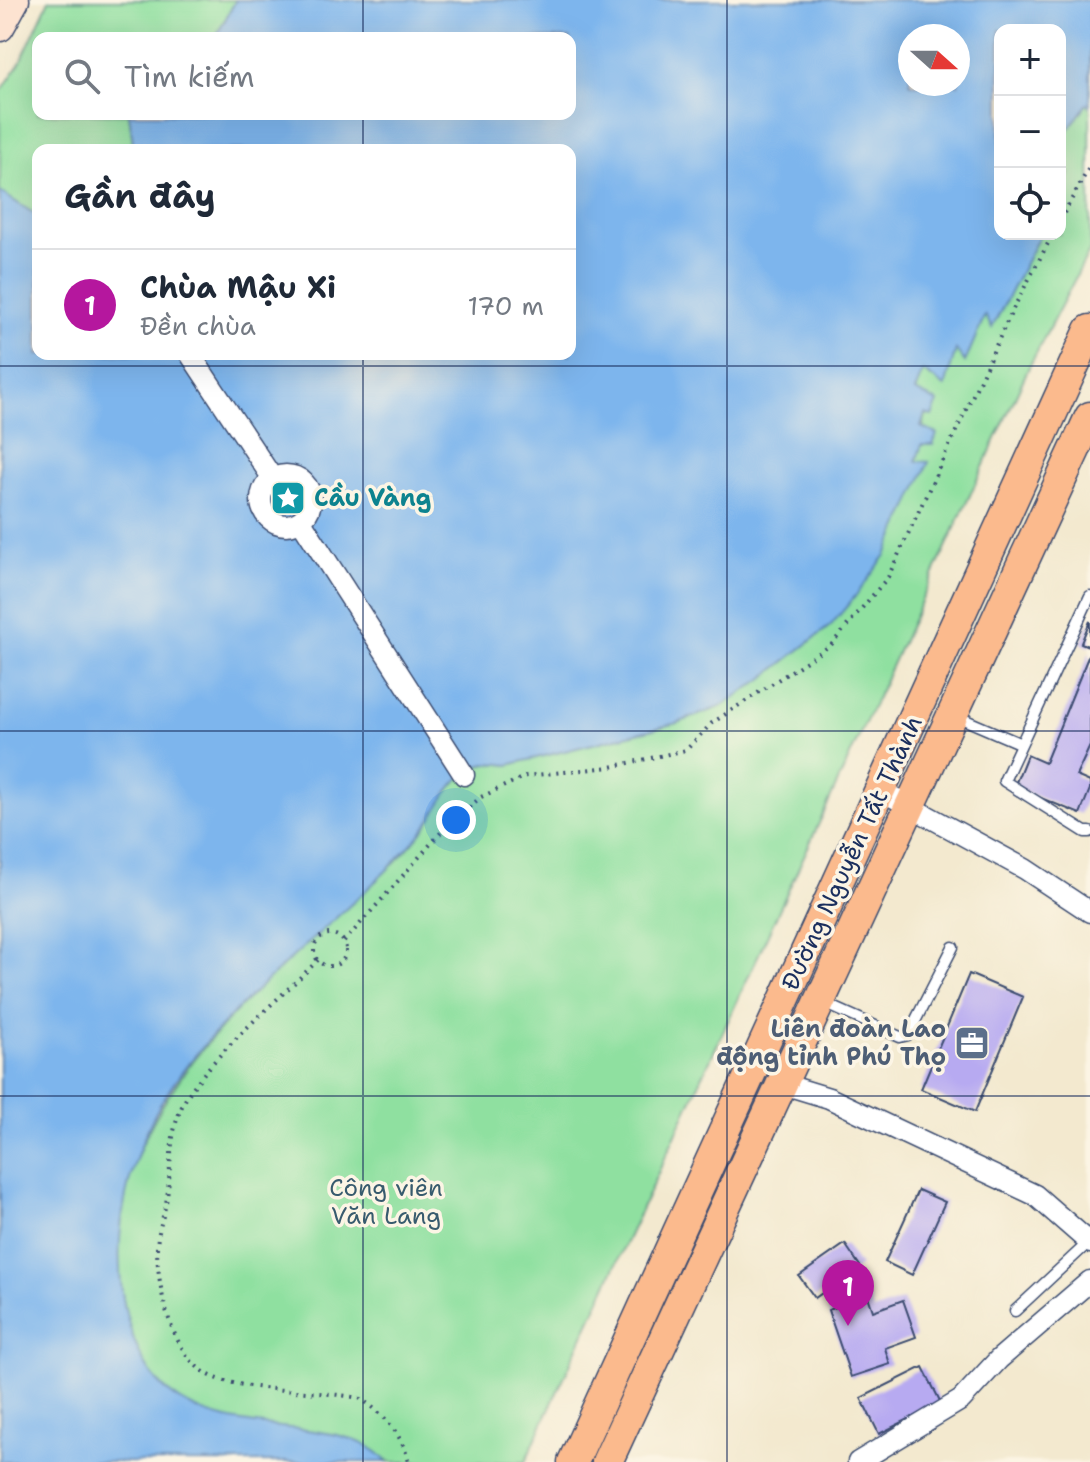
<!DOCTYPE html>
<html lang="vi">
<meta charset="utf-8">
<style>
:root{--surface:#fff;--page:#f6f6f7;--text:#1f2937;--muted:#747a83;--line:#e0e1e3;--accent:#b5179e}
body{margin:0;font-family:"Shantell Sans",sans-serif;background:var(--page);color:var(--text)}
.controls{position:absolute;right:24px;top:24px;display:grid;overflow:hidden;border-radius:16px;box-shadow:0 8px 32px #0002}
.controls button{width:72px;height:72px;display:grid;place-items:center;padding:0;border:0;border-bottom:2px solid var(--line);background:var(--surface);color:var(--text);font:40px sans-serif}
.compass{position:absolute;left:898px;top:24px;width:72px;height:72px;border-radius:50%;background:var(--surface);box-shadow:0 8px 32px #0002;rotate:111deg}
.you{position:absolute;left:456px;top:820px;width:28px;height:28px;margin:-20px;border:6px solid #fff;border-radius:50%;background:#1a73e8;box-shadow:0 0 0 12px #1a73e833}
.badge{display:grid;place-items:center;width:52px;height:52px;border-radius:50%;background:var(--accent);color:#fff;font-size:26px;font-weight:700}
.pin{position:absolute;translate:-50% -66px;filter:drop-shadow(0 2px 4px #0008)}
.pin::after{content:'';position:absolute;top:42px;width:28px;height:24px;background:inherit;clip-path:polygon(0 0,100% 0,50% 100%)}
.list{margin:0;padding:0;list-style:none}
h2{display:flex;justify-content:space-between;align-items:center;height:104px;margin:0;padding:0 32px;font-size:34px}
h2 small{font-size:26px;font-weight:400;color:var(--muted)}
.list li{display:grid;grid-template-columns:52px 1fr auto;gap:24px;align-items:center;box-sizing:border-box;height:112px;padding:0 32px;border-top:2px solid var(--line)}
.list b{display:block;font-size:30px;white-space:nowrap}
.list p{margin:0;font-size:26px;white-space:nowrap;color:var(--muted)}
.list em{font-size:26px;font-style:normal;color:var(--muted)}
.icon{flex:none;width:44px;height:44px;fill:none;stroke:currentColor;stroke-width:2;stroke-linecap:round;stroke-linejoin:round}
.map{position:relative;flex:none;width:1090px;height:1462px;overflow:hidden}
.search{position:absolute;background:var(--surface);box-shadow:0 8px 32px #0002;left:32px;top:32px;width:544px;height:88px;display:flex;align-items:center;gap:20px;box-sizing:border-box;padding:0 28px;border-radius:16px;color:var(--muted);font-size:30px}
.panel{position:absolute;background:var(--surface);box-shadow:0 8px 32px #0002;left:32px;top:144px;width:544px;height:216px;border-radius:16px}
.map>svg:first-child{display:block}
.green{fill:#8fe0a0;stroke:#55887f;stroke-width:2}
.water{fill:#7db5ed;stroke:#4c72a6;stroke-width:2;fill-rule:evenodd}
.building{fill:#b7aaf1}
.lines{fill:none;stroke-linecap:round;stroke-linejoin:round}
.lane-casing{stroke:#3b4b6f;stroke-width:13}
.street-casing{stroke:#3b4b6f;stroke-width:23}
.secondary-casing{stroke:#3b4b6f;stroke-width:31}
.primary-casing{stroke:#3b4b6f;stroke-width:33}
.path{stroke:#3b4b6f;stroke-width:4;stroke-dasharray:2 6;stroke-linecap:butt}
.lane{stroke:#fff;stroke-width:10}
.street{stroke:#fff;stroke-width:20}
.secondary{stroke:#fde3d1;stroke-width:28}
.primary{stroke:#fbba8d;stroke-width:30}
.grid{fill:none;stroke:#1b2f5e;stroke-width:2;stroke-opacity:0.55}
.labels{text-anchor:middle;stroke-width:7;stroke-linejoin:round;paint-order:stroke}
.culture-label{font-size:24px;font-weight:bold;fill:#0d838f;stroke:#fcf5e5;text-anchor:start}
.street-label{font-size:24px;fill:#1b2f5e;stroke:#fcf5e5}
.service-label{font-size:24px;font-weight:bold;fill:#4e5e75;stroke:#fcf5e5;text-anchor:end}
.park-label{font-size:24px;fill:#385b6e;stroke:#fcf5e5}
</style>
<div class="map">
<svg width="1090" height="1462" viewBox="0 0 1090 1462">
<rect width="100%" height="100%" fill="#fcf5e5"/>
<filter id="ink" filterUnits="userSpaceOnUse"><feTurbulence type="fractalNoise" baseFrequency=".0125" numOctaves="2"/><feDisplacementMap in="SourceGraphic" scale="16" xChannelSelector="R" yChannelSelector="G"/><feConvolveMatrix kernelMatrix="1 2 1 2 8 2 1 2 1" color-interpolation-filters="sRGB"/></filter>
<filter id="wash" filterUnits="userSpaceOnUse"><feTurbulence type="fractalNoise" baseFrequency=".006" numOctaves="4" result="noise"/><feDisplacementMap in="SourceGraphic" scale="32" xChannelSelector="R" yChannelSelector="G"/><feGaussianBlur stdDeviation="1.8" result="paint"/><feColorMatrix in="noise" values="0 0 0 0 0 0 0 0 0 0 0 0 0 0 0 0 0 1.4 0 .05"/><feComposite in="paint" operator="in"/></filter>
<g filter="url(#wash)">
<rect width="100%" height="100%" fill="#f3e9cf"/>
<g class="green">
<polygon points="49,0 236,0 215,38 38,38 38,114 129,114 134,150 38,150 38,216 0,192 0,93 20,63"/>
<path d="M1087 103 1090 106V250L1029 367 525 1462C481 1462 436 1462 392 1462 380 1461 358 1439 340 1436 282 1425 208 1431 162 1387 138 1364 127 1325 122 1294 92 1109 266 983 384 873 397 861 410 847 421 833 447 800 456 755 508 765L677 723 720 707 761 680 831 625 928 462H916L926 414 915 391 923 370 944 386 956 349 965 362 985 314 992 327 1040 234H1060V194L1070 174 1060 156V141Z"/>
</g>
<path class="water" d="M236 0H1090V106L1087 104 1060 141V30H1000V234H1040L992 328 985 315 965 362 956 350 945 387 923 371 915 391 938 402 932 416 925 414 921 427 937 434 933 445H922L916 461 929 462 886 555 854 598 831 625 761 680 720 707 677 723 508 765C494 762 481 762 468 771 446 786 437 813 421 833 411 845 399 857 388 869 315 943 194 1030 150 1124 117 1196 107 1278 139 1352 187 1461 337 1401 387 1462H0V192L38 216V354H570V150H134L129 114H570V38H215ZM910 36H958V84H910Z"/>
<g id="blocks">
<g class="building">
<polygon points="1090,621 1090,647 1081,643"/>
<polygon points="1090,652 1090,746 1076,776 1090,782 1090,789 1080,814 1014,787 1027,755 1045,763"/>
<polygon points="969,974 1023,997 975,1112 921,1089"/>
<polygon points="918,1190 945,1202 912,1275 885,1262"/>
<polygon points="845,1244 860,1266 815,1298 799,1276"/>
<polygon points="868,1296 873,1311 903,1300 916,1337 885,1348 890,1364 851,1377 828,1310"/>
<polygon points="923,1367 941,1403 879,1434 861,1398"/>
</g>
</g>
</g>
<g filter="url(#ink)">
<use href="#blocks" fill-opacity="0" stroke="#3b4b6f" stroke-width="2"/>
<g class="lines">
<g class="lane-casing">
<g id="lane">
<polyline points="1090,596 1004,781 1085,832 1090,832"/>
<polyline points="956,716 1019,743"/>
<polyline points="824,1003 900,1037 908,1035 953,947"/>
<polyline points="1015,1311 1089,1242"/>
</g>
</g>
<g class="street-casing">
<g id="street">
<polyline points="190,354 273,479"/>
<circle cx="286" cy="500" r="25"/>
<polyline points="301,521 464,775"/>
<polyline points="880,790 1025,869 1090,912"/>
<polyline points="783,1084 829,1098 1035,1195 1090,1243"/>
<polyline points="858,1462 961,1400 999,1359 1090,1281"/>
</g>
</g>
<g class="secondary-casing">
<polyline id="secondary" points="0,27 15,0"/>
</g>
<g class="primary-casing">
<g id="primary">
<polyline points="573,1462 1090,330"/>
<polyline points="607,1462 1090,417"/>
</g>
</g>
<g class="path">
<polyline points="1060,220 1090,166"/>
<circle cx="330" cy="950" r="16"/>
<polyline points="344,942 444,829 481,797 526,776 611,767 686,750 712,723 831,645 888,577 1012,311 1053,234"/>
<path d="M318 960C277 1001 229 1040 194 1086 165 1126 174 1159 166 1203 163 1219 157 1233 157 1250 158 1288 170 1349 204 1372 233 1392 320 1390 359 1398 384 1413 401 1433 409 1462"/>
</g>
<use href="#lane" class="lane"/>
<use href="#street" class="street"/>
<use href="#secondary" class="secondary"/>
<use href="#primary" class="primary"/>
</g>
</g>
<path class="grid" d="M363 0V38M727 0V1462M363 114V150M363 354V1462M0 366H1090M0 731H1090M0 1096H1090"/>
<defs>
<g id="sight-square" transform="scale(1.8)"><rect x="-9" y="-9" width="18" height="18" rx="4" fill="#0f9aa8" stroke="#fcf5e5"/><path d="M0-6L1.8-2.2L6-1.7L2.9 1.2L3.7 5.4L0 3.3L-3.7 5.4L-2.9 1.2L-6-1.7L-1.8-2.2Z" fill="#fff"/></g>
<g id="office-square" transform="scale(1.8)"><rect x="-9" y="-9" width="18" height="18" rx="4" fill="#5c6f8a" stroke="#fcf5e5"/><path d="M-6-3h4V-5.5h4V-3h4V5H-6ZM-1-4.5V-3h2v-1.5ZM-6 0V1H6V0Z" fill="#fff"/></g>
</defs>
<g fill-rule="evenodd">
<use href="#sight-square" x="288" y="498"/>
<use href="#office-square" x="972" y="1043"/>
</g>
<g class="labels">
<g class="culture-label">
<text x="314" y="506">Cầu Vàng</text>
</g>
<g class="street-label">
<text transform="translate(852 853) rotate(-65)" y="8">Đường Nguyễn Tất Thành</text>
</g>
<g class="service-label">
<text x="946" y="1037">Liên đoàn Lao<tspan x="946" dy="28">động tỉnh Phú Thọ</tspan></text>
</g>
<g class="park-label">
<text x="386" y="1196">Công viên<tspan x="386" dy="28">Văn Lang</tspan></text>
</g>
</g>
</svg>
<div class="controls">
<button>+</button>
<button>−</button>
<button><svg class="icon" aria-label="locate" viewBox="0 0 24 24"><circle cx="12" cy="12" r="6"/><path d="M12 2v4M12 18v4M2 12h4M18 12h4"/></svg></button>
</div>
<svg class="compass" viewBox="-18 -18 36 36"><path d="M0-13l5 13h-10z" fill="#e53935"/><path d="M0 13l5-13h-10z" fill="#747a83"/></svg>
<div class="you"></div>
<div class="pin badge" style="left:848px;top:1326px">1</div>
<div class="search"><svg class="icon" aria-label="search" viewBox="0 0 24 24"><circle cx="10" cy="10" r="6"/><path d="M15 15l6 6"/></svg>Tìm kiếm</div>
<section class="panel">
<h2>Gần đây<small></small></h2>
<ul class="list">
<li><span class="badge">1</span><div><b>Chùa Mậu Xi</b><p>Đền chùa</p></div><em>170 m</em></li>
</ul>
</section>
</div>
